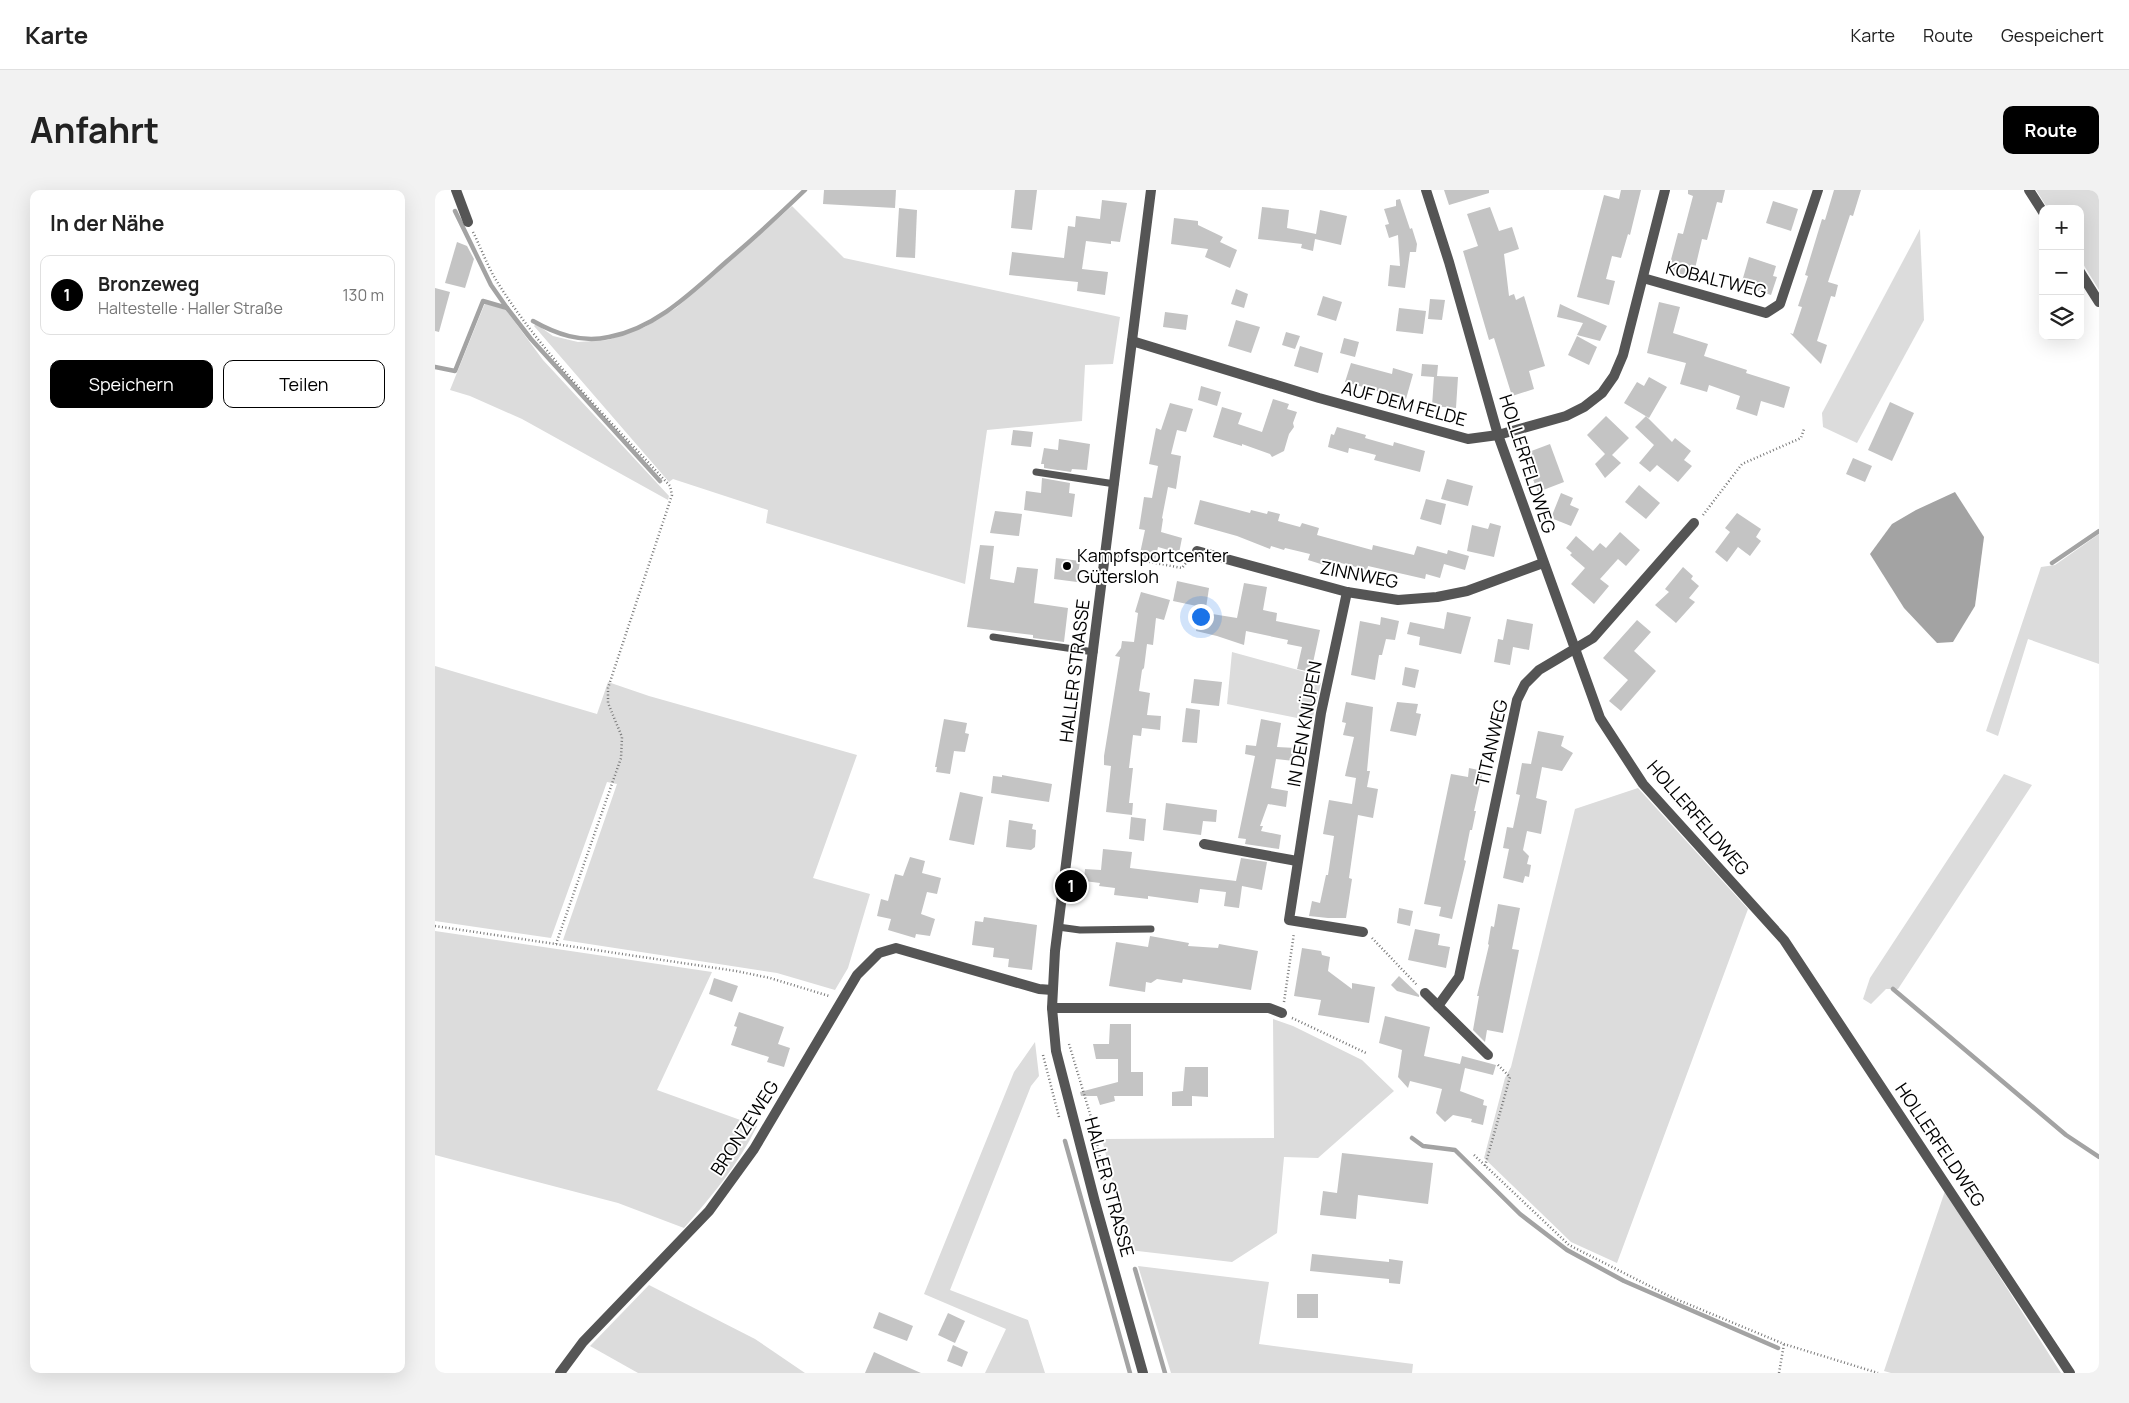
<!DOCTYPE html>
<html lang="de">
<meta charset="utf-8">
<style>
:root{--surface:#fff;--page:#f2f2f2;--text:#222;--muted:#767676;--line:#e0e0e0;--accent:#000}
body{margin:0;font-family:Manrope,sans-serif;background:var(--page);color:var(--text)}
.controls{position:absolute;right:15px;top:15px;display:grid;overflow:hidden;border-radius:10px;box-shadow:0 5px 20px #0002}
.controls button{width:45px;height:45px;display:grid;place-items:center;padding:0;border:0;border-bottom:1px solid var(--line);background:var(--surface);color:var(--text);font:25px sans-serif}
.you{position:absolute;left:765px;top:426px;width:18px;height:18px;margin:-12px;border:4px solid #fff;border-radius:50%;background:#1a73e8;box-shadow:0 0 0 8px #1a73e833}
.badge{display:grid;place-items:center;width:32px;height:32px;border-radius:50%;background:var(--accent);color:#fff;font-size:16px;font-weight:700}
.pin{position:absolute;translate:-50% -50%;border:2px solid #fff;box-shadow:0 1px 5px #0006}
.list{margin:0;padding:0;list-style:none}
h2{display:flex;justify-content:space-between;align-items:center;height:65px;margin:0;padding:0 20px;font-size:21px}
h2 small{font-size:16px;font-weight:400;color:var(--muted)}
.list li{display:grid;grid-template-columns:32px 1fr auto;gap:15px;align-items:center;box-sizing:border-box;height:80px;margin:0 10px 10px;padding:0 10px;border:1px solid var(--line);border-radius:10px}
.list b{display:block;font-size:19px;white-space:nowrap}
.list p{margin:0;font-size:16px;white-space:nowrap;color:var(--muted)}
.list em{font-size:16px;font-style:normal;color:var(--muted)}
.actions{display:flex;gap:10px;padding:15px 20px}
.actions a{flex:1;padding:11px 0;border:1px solid var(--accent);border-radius:10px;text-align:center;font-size:18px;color:var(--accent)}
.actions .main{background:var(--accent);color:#fff}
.icon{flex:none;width:28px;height:28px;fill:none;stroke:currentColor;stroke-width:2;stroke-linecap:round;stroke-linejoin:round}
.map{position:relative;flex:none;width:1664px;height:1183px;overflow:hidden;border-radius:10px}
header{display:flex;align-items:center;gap:30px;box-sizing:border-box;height:70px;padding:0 25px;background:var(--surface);border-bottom:1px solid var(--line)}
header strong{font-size:24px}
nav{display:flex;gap:28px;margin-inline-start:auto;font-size:18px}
.intro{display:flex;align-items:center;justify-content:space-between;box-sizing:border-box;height:120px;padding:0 30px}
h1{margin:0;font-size:35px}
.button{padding:12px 22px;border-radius:10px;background:var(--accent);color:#fff;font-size:18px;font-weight:700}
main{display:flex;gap:30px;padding:0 30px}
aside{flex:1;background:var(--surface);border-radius:10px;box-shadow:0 5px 20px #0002}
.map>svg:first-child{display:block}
.green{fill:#dcdcdc}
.water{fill:#a3a3a3}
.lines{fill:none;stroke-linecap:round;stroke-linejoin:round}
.stream{stroke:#a3a3a3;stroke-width:4.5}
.building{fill:#c4c4c4}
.path{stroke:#777;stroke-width:2.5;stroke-dasharray:1 2.5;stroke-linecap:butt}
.service{stroke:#555;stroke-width:7}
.minor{stroke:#555;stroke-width:10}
.tertiary{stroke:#555;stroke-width:10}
.poi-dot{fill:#000;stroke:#fff;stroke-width:2}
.labels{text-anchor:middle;stroke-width:4;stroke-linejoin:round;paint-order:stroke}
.street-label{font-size:18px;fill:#000;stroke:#fff}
.poi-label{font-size:18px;fill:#000;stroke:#fff;text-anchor:start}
</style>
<header>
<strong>Karte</strong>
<nav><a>Karte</a><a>Route</a><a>Gespeichert</a></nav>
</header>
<div class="intro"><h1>Anfahrt</h1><a class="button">Route</a></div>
<main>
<aside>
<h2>In der Nähe<small></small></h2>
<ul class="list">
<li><span class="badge">1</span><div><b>Bronzeweg</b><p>Haltestelle · Haller Straße</p></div><em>130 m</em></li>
</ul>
<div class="actions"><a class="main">Speichern</a><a>Teilen</a></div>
</aside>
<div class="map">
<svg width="1664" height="1183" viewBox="0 0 1664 1183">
<rect width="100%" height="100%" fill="#fff"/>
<g class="green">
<polygon points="1601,0 1664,0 1664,100 1645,69 1645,19 1613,19"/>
<polygon points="357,16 409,68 685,127 678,174 650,175 647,231 552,240 530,394 331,333 333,320 238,289 234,292 99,136 101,134 118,146 143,152 173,150 210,137 241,118"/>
<polygon points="1485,39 1489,130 1422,253 1388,237 1387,223"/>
<polygon points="50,113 71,120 108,170 234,306 233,310 87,229 35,206 15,200"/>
<polygon points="1664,344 1664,474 1593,449 1563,546 1551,541 1606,377 1620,375"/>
<polygon points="797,462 874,483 873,490 886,493 877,531 792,514"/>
<polygon points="0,476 162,524 173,492 214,506 422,565 378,688 435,704 413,778 400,800 342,783 128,750 182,594 172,592 116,748 0,731"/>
<polygon points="1569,584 1597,595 1463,799 1451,799 1436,814 1428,809 1435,788"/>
<polygon points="1203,598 1313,719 1182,1073 1136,1052 1049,968 1070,888 1076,877 1140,619"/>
<path d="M0 741 277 782 222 900 322 936C304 974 276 1007 249 1038L183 1013 0 965Z"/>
<polygon points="838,829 858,836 927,870 959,901 883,968 849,967 842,1043 797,1072 694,1060 667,949 839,948"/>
<polygon points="600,852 604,886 596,896 515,1100 593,1130 610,1183 550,1183 571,1139 489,1104 579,882"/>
<polygon points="1510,1001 1626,1183 1456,1183 1449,1181"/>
<polygon points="703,1076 834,1092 824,1154 978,1174 977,1183 736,1183"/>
<polygon points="214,1095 320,1149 370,1183 203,1183 155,1156"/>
</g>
<polygon class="water" points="1520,302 1549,347 1540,416 1518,452 1502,453 1469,418 1435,364 1457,334 1481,320"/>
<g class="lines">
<g class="stream">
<polyline points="20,21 56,95 72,118 96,149 225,291"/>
<path d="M98 131C121 144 146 153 174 147 221 138 257 102 291 72 318 49 344 25 370 0"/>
<polyline points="0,177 20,181 48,111 72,118"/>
<polyline points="1617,373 1664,341"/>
<polyline points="1458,799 1631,945 1664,967"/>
<polyline points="977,948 988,956 1020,960 1085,1024 1132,1060 1189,1091 1343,1158"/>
<polyline points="630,951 695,1183"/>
<polyline points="700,1079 730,1183"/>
</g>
</g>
<g class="building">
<polygon points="389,0 461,0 460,18 388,14"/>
<polygon points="580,0 602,0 597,40 576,38"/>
<polygon points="1009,0 1054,0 1054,3 1014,15"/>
<polygon points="1186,0 1206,0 1195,45 1193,44 1186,68 1177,66 1171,89 1180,91 1174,115 1142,107 1169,5 1184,9"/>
<polygon points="1253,0 1290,0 1287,13 1282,12 1272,50 1267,49 1258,87 1233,81 1243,43 1248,44 1258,6 1253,4"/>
<polygon points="1399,0 1426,0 1418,26 1415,25 1393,92 1403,95 1400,107 1396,106 1382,151 1392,155 1386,174 1355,143 1358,144 1367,117 1363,116 1373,86 1370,85 1387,29 1390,30"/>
<polygon points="965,9 975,39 977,38 982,54 981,62 975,62 970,98 953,96 955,75 965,76 963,45 954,48 950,35 954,34 949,19 961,16 961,10"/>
<polygon points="667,10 692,13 685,52 676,51 676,54 651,51 647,79 673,82 670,105 642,101 643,92 574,85 577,62 629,68 633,36 640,37 641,26 665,29"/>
<polygon points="1338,11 1363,19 1356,41 1331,33"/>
<polygon points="827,17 854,20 852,38 881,44 885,20 912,26 906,55 880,49 878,61 866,58 867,54 823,49"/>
<polygon points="1055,17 1064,41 1077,37 1084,59 1069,64 1074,106 1079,104 1081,110 1089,106 1110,176 1094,181 1099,199 1077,206 1059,148 1054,150 1028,61 1043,56 1032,24"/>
<polygon points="464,18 482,20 480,68 461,67"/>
<polygon points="739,28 763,31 763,35 788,47 785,52 802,60 795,78 770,67 773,59 736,54"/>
<polygon points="22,52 32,56 39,69 30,98 10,93"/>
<polygon points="1314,67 1341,76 1338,86 1342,87 1336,105 1306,95"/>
<polygon points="0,98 15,102 4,142 0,141"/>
<polygon points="801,99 813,104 809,118 796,114"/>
<polygon points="888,106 907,112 901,131 882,125"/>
<polygon points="995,109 1010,110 1007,130 993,129"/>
<polygon points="1224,112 1245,117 1238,143 1273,154 1269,166 1312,180 1311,183 1355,197 1349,218 1326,211 1322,226 1301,219 1305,206 1274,195 1272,202 1245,194 1251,173 1212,163"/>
<polygon points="1125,114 1172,136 1165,151 1142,145 1148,133 1122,127"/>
<polygon points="964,118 991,121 988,144 961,141"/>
<polygon points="730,122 753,125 751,140 728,137"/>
<polygon points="801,130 825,137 816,163 793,156"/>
<polygon points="851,142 865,146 860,159 847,155"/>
<polygon points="1142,146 1162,157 1154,175 1133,165"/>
<polygon points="909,148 924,152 920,167 905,163"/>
<polygon points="865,156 888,163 883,183 859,176"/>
<polygon points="916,173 957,184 958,178 978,184 971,209 910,192"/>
<polygon points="987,174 1003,175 1002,186 1023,187 1021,218 997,216 999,187 986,186"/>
<polygon points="1214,187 1232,197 1214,228 1189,213 1202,192 1209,196"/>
<polygon points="766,196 786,202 782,216 763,210"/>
<polygon points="838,209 854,214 852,219 862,222 858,233 859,237 854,244 849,261 837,267 835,264 807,254 807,256 778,247 787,217 807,223 803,234 827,242"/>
<polygon points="1455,212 1479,223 1457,271 1433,260"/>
<polygon points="735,213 758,219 751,242 742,240 736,264 746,266 741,299 733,297 727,328 728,329 726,342 747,348 744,363 723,357 720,371 704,368 710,340 704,339 709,307 717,308 723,276 714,274 721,238 726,240"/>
<polygon points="1171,226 1194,248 1177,265 1186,273 1170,288 1160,274 1170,264 1152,245"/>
<polygon points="1211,226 1237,252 1240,248 1256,261 1249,270 1257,276 1243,292 1222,275 1215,282 1204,273 1219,255 1200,237"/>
<polygon points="902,237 931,245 930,248 958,256 959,252 990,261 985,282 939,270 941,265 914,258 913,263 893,257 896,244 899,245"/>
<polygon points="578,240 598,242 596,257 576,255"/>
<polygon points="624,249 655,254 652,280 637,279 636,282 609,278 609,274 606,274 609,258 623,260"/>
<polygon points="1115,254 1129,292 1103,302 1088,264"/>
<polygon points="1418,268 1437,276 1430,292 1411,284"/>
<polygon points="607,288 635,293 634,303 640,304 637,327 589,320 591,301 606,303"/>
<polygon points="1012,289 1038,296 1033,316 1006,309"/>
<polygon points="1204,295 1225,313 1211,329 1190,312"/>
<polygon points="1126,303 1138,308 1135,315 1144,319 1136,336 1116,328"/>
<polygon points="991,309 1011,314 1006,335 985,329"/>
<polygon points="765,310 815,323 816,320 832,324 833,321 845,324 843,331 865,337 867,333 884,338 882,345 937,360 938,355 979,365 982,356 1012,364 1013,360 1034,366 1030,380 1009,374 1005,388 991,384 990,389 933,376 932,380 891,369 889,375 873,370 875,364 850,358 849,360 836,356 835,359 802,346 759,334"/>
<polygon points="560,321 587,324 584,346 555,343"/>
<polygon points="1302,323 1326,339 1321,347 1326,351 1315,366 1303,357 1292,372 1280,362 1295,342 1290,338"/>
<polygon points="1055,333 1066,336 1059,367 1032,361 1037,335 1053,339"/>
<polygon points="1185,342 1205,360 1191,376 1183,369 1165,389 1174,396 1159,414 1136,394 1150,378 1135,365 1137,363 1131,358 1141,346 1158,361 1165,353 1171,358"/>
<polygon points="545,355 559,356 555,389 579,393 582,377 603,379 599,413 633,418 629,452 598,448 598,445 532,437"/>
<polygon points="621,368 645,371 642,392 619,389"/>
<polygon points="1248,377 1258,386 1256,389 1264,396 1254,408 1260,412 1241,433 1220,415 1234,402 1230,399"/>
<polygon points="742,391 774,398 771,418 738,411"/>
<polygon points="809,393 832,397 828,420 842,423 841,431 885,440 876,482 862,479 867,457 852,454 853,450 811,441 809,455 782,446 761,441 765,422 802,428"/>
<polygon points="706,402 735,410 729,430 721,428 718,455 712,454 709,478 707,480 704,501 715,503 712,525 726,526 725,540 707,538 706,546 698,545 694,578 698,578 694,613 698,613 697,625 671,622 676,576 669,575 669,566 685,467 680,466 686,458 687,451 699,452 703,423 700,422"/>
<polygon points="1012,422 1036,427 1026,464 984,455 985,447 972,444 975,432 1009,439"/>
<polygon points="946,427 964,431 960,450 951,449 947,465 944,465 940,490 916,485 925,431 945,435"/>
<polygon points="1072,429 1098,434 1094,460 1078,457 1075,475 1059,472 1063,449 1068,450"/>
<polygon points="1202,430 1216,442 1199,461 1221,481 1186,521 1174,511 1193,490 1168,468"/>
<polygon points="970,477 984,480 980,498 967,495"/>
<polygon points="759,489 787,492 784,516 756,513"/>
<polygon points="911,512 938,517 932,581 935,581 932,597 943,599 938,628 923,625 914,688 917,689 911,728 893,728 874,726 877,711 885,713 891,685 893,685 899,646 888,644 894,610 917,614 921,588 910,586 919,547 908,545 911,533 907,532"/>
<polygon points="962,512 983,514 981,523 986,524 981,546 955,541"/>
<polygon points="751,518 765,520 762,553 747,552"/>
<polygon points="509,529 532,533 530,543 534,544 530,562 519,561 515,584 501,582 502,577 500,577"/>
<polygon points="826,529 846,533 842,557 861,558 859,571 841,569 836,598 853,601 851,617 833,614 825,636 828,636 826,641 846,645 844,659 810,654 811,649 803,648 820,566 810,564 811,555 821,556"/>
<polygon points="1103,541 1129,546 1126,556 1138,563 1127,581 1107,577 1101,608 1112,611 1106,644 1092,641 1088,660 1094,666 1092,674 1096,675 1094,687 1090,686 1088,693 1068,688 1074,659 1068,658 1072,637 1078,638 1085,605 1081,604 1087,573 1096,574"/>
<polygon points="1034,578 1048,581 1039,621 1041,621 1037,640 1035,640 1029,670 1031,671 1017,729 1004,726 1006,717 989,714 1016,584 1033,587"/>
<polygon points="567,585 617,594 614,612 556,603 558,586 567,587"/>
<polygon points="525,602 548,607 539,655 514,650"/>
<polygon points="731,613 782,620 781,632 768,631 766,645 728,640"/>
<polygon points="696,627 711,629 709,651 694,649"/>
<polygon points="574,630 598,634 597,639 601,640 600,657 596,660 571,657"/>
<polygon points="668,659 697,662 695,678 801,691 806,668 832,672 827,700 807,696 804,718 789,716 791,702 765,699 763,713 713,706 713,709 679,705 680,698 664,696 665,693 649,691 650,679 666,680"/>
<polygon points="475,667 490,671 487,683 506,688 502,704 492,702 486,724 500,729 495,746 481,744 480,748 453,740 456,729 442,726 446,709 453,711 460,684 468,686"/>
<polygon points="1063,714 1085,718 1077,759 1084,760 1068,843 1052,840 1050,852 1038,840 1044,806 1042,806 1054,755 1053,754 1056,736 1059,737"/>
<polygon points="964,718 978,721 975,736 962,733"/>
<polygon points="549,727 602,735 597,780 573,777 574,769 558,767 559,758 537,755 540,731 548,732"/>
<polygon points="980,739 1005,744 1003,755 1015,757 1011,778 973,770"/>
<polygon points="715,746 754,753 753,756 783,758 784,754 823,761 816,800 748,789 747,793 722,789 716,793 711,792 710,802 674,796 681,752 713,757"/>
<polygon points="867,758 886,761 887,765 895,767 893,781 917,799 917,793 940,797 934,833 883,825 886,810 859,806"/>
<polygon points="964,786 984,805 984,807 962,801 956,795"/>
<polygon points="279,788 303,796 297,812 274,804"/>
<polygon points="304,822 349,837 343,854 355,858 349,877 332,872 334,867 296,855 302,837 299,836"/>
<polygon points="950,826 995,837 989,866 1025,874 1027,866 1061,875 1058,885 1030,878 1025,901 1049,910 1048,915 1052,916 1048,935 1036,932 1037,929 1018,925 1010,932 1001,923 1007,899 975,891 973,898 963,887 967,860 944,853"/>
<polygon points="675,834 696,834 696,882 708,882 708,906 679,906 680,911 665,915 662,906 646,906 645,902 683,892 683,869 661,869 658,854 674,854"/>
<polygon points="750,877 773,877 773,907 757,906 757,916 737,916 737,902 748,901"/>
<polygon points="907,963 998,973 993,1014 923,1005 921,1029 885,1025 888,1001 902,1003"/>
<polygon points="877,1064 954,1072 954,1069 968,1071 965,1094 954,1093 954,1089 875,1081"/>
<rect x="862" y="1104" width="21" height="24"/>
<polygon points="444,1122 478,1136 472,1151 438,1138"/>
<polygon points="513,1123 530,1131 520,1153 503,1145"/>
<polygon points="518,1155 533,1162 527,1177 512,1171"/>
<polygon points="439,1162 461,1172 486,1183 430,1183"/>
</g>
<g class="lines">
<g class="path">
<path d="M38 42C46 58 52 75 61 90 108 166 175 230 235 296L237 305 173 498V513L187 547 186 568 121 754"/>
<polyline points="1268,325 1307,274 1366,248 1369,239"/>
<polyline points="683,366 747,378 754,369"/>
<polyline points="0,736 301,781 335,788 394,806"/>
<polyline points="937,748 982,795"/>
<polyline points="849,812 859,743"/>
<polyline points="857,828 931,863"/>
<polyline points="634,854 658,934 671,996"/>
<polyline points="608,865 624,927"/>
<polyline points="1039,965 1134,1055 1236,1107 1349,1154 1443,1183"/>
<polyline points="1050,976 1075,887 1062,874"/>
<polyline points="1344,1183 1349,1154"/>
</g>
<g class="service">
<polyline points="601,282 680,294"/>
<polyline points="558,447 659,462"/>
<polyline points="623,737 645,740 716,739"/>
</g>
<g class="minor">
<polyline points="21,0 33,32"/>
<polyline points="991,0 1014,72 1063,245 1165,528 1208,594 1349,750 1635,1183"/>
<polyline points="1594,0 1608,22"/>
<polyline points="1645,82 1664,112"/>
<polyline points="1208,88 1331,123 1345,114 1383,0"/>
<polyline points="697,151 884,208 1033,249 1063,245 1131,226 1149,217 1167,203 1179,186 1188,165 1230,0"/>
<polyline points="762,361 912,402 963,410 1002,407 1032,401 1108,373"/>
<polyline points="912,402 886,523 854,730 928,742"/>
<polyline points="769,654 862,671"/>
<polyline points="990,803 1053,865"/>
<polyline points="1003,816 1024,787 1082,510 1090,494 1104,480 1158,448 1259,333"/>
<polyline points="617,818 834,818 847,823"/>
<polyline points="125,1183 148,1152 274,1021 319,959 422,785 444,763 461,758 604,799 617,800"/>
</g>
<polyline class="tertiary" points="708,1183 660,1012 621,861 617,818 620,761 716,0"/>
</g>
<circle class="poi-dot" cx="632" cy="376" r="5"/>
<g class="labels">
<g class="street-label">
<text transform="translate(1281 90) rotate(14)" y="6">KOBALTWEG</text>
<text transform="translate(969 214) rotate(15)" y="6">AUF DEM FELDE</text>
<text transform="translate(1092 274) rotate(72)" y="6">HOLLERFELDWEG</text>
<text transform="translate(924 385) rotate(11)" y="6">ZINNWEG</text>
<text transform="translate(640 481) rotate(-83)" y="6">HALLER STRASSE</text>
<text transform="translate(870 534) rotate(-80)" y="6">IN DEN KNÜPEN</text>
<text transform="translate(1057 553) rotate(-77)" y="6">TITANWEG</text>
<text transform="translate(1263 628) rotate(49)" y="6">HOLLERFELDWEG</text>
<text transform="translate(310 938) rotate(-57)" y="6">BRONZEWEG</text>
<text transform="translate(1505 955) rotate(56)" y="6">HOLLERFELDWEG</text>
<text transform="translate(674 997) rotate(75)" y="6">HALLER STRASSE</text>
</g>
<g class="poi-label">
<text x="642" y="372">Kampfsportcenter<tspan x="642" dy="21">Gütersloh</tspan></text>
</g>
</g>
</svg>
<div class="controls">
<button>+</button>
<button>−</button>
<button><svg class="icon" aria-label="layers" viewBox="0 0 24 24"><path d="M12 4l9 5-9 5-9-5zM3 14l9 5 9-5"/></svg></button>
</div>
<div class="you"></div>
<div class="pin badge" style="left:636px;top:696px">1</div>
</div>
</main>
